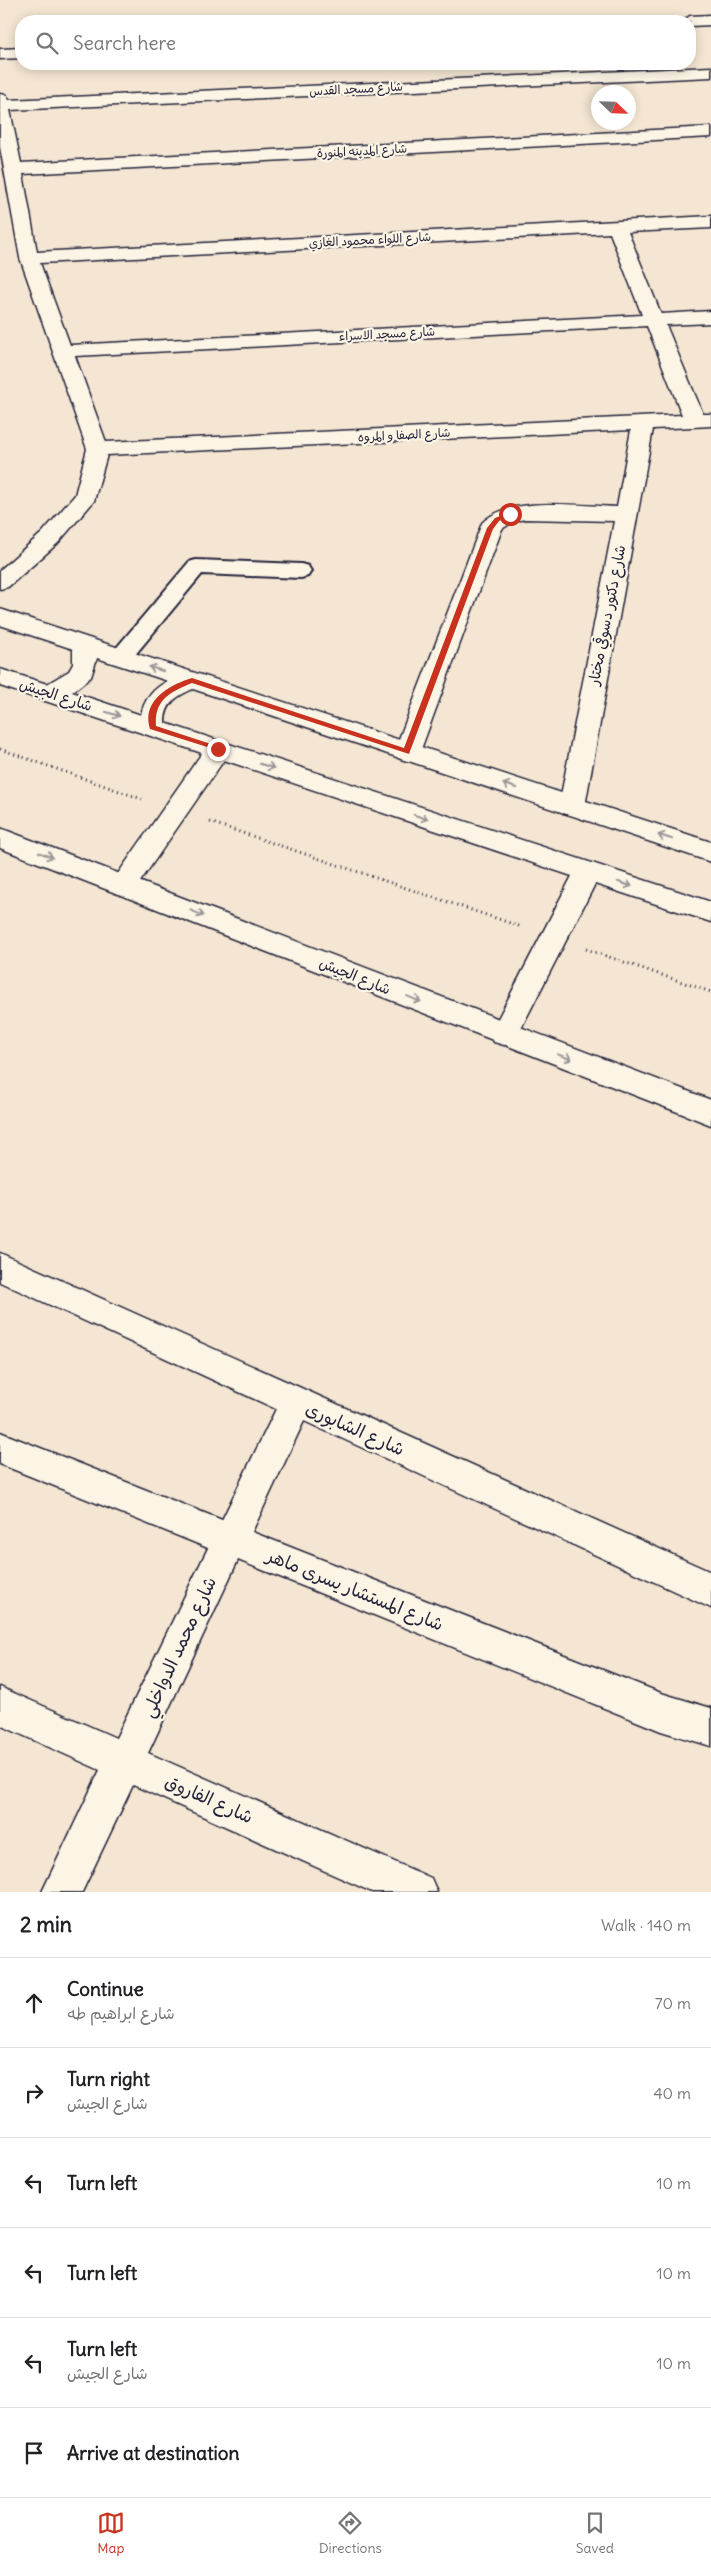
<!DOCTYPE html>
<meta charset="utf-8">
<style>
:root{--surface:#fff;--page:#f6f6f6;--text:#202124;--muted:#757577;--line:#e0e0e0;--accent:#c8321e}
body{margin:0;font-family:Delius,"Playpen Sans Arabic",sans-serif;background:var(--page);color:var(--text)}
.compass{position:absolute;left:591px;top:85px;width:45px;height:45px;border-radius:50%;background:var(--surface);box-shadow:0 2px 12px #0003;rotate:113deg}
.stop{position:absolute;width:15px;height:15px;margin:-11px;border:4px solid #c8321e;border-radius:50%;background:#fff}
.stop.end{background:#c8321e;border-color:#fff;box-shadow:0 1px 5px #0008}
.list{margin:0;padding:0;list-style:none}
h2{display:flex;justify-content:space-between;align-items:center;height:65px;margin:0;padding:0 20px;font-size:21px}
h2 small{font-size:16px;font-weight:400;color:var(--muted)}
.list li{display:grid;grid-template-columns:32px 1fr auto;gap:15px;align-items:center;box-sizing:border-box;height:90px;padding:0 20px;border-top:1px solid var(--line)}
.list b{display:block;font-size:19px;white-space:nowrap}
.list p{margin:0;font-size:16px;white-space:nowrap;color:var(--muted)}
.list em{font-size:16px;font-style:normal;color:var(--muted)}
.icon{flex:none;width:28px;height:28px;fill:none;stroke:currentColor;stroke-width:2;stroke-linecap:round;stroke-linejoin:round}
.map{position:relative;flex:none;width:711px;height:1892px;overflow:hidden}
.search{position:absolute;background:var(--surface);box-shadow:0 2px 12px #0003;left:15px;right:15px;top:15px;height:55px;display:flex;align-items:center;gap:12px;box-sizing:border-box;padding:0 18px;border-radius:20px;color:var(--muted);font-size:19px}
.sheet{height:605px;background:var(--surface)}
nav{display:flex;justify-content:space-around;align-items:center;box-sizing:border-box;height:70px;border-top:1px solid var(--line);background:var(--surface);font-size:14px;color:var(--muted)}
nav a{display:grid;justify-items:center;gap:2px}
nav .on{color:var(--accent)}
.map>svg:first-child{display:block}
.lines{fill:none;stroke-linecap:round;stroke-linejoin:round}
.service-casing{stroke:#22223b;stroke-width:4}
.minor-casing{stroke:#22223b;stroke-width:3}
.tertiary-casing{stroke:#22223b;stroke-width:3}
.primary-casing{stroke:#22223b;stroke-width:3}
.path{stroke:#22223b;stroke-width:3;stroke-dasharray:1 4;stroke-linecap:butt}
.service{fill:#fcf5e5;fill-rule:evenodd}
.minor{fill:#fcf5e5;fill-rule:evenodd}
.tertiary{fill:#fcf5e5;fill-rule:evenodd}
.primary{fill:#fcf5e5;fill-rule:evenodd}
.oneway{stroke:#9a9698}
.route{fill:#c8321e}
.labels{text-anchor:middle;stroke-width:4.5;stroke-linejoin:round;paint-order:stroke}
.far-street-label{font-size:12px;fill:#22223b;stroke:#fcf5e5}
.street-label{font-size:15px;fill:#22223b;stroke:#fcf5e5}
.near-street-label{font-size:18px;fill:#22223b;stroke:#fcf5e5}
</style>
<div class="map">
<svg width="711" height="1892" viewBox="0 0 711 1892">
<rect width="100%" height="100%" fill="#f4e6d2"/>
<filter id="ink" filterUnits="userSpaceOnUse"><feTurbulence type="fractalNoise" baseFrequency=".02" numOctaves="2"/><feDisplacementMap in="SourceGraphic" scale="10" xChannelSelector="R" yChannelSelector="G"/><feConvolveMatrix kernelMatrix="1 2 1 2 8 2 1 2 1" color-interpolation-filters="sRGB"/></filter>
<g filter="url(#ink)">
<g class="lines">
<g class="service-casing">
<polygon id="service" points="196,560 301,564 308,566 311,571 308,576 301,578 202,574 129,662 121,664 113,662 110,657 113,652 189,562"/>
</g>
<g class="minor-casing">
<g id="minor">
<polygon points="711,15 711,25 690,26 690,21 682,21 690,16"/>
<polygon points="21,48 21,58 0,59 0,49"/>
<path d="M711 67V77L10 110 21 163 711 127V137L23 174 37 252 711 216V228L628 232 661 314 711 311V323L666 325 703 414H711V426L653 429 585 806 581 813 572 815 563 813 559 806 614 521 526 519 514 521 502 529 420 752 416 758 407 761 398 758 394 752 482 523C509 495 580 506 617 507L631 430 107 455 94 501 58 543 8 587 0 589V570L42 533 75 495 87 449 20 258 0 147V94L6 95 9 100ZM610 233 642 315 70 345 40 263ZM647 326 682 415 106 442 75 356Z"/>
<polygon points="0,1253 711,1572 711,1608 304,1421 252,1532 661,1693 711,1708 711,1746 661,1731 238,1560 148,1753 431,1878 437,1892 372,1892 133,1785 82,1892 42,1892 100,1770 0,1725 0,1687 116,1738 208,1548 0,1464 0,1432 222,1520 276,1409 0,1282"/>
</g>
</g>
<g class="tertiary-casing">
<polygon id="tertiary" points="0,828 711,1100 711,1125 0,848"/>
</g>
<g class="primary-casing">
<path id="primary" d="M0 609 711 842V862L193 689C177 696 165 703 165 723L711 902V922L595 884 514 1042 504 1045 494 1042 490 1034 572 876 224 760 133 892 124 895 115 892 111 885 115 878 202 753 0 686V669L47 684 69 671 73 664V649L0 625ZM97 658 168 681C154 688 144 699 141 715L72 692 91 677Z"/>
</g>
<g class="path">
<polyline points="0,749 142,799"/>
<polyline points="210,822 519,926"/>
<polyline points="586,949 711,992"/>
</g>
<use href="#service" class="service"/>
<use href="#minor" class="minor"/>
<use href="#tertiary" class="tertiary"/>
<use href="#primary" class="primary"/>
</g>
<defs><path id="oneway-shaft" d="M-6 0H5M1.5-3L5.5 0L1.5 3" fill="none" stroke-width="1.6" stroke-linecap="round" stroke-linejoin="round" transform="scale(1.25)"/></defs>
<g class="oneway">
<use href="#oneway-shaft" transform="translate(156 669) rotate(-162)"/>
<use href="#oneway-shaft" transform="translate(113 714) rotate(18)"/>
<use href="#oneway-shaft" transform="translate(267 766) rotate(18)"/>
<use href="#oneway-shaft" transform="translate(510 786) rotate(-162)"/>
<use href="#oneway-shaft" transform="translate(421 817) rotate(18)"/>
<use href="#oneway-shaft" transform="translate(665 837) rotate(-162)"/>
<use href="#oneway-shaft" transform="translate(46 855) rotate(20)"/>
<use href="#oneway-shaft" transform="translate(625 884) rotate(18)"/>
<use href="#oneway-shaft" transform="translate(197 913) rotate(22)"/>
<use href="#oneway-shaft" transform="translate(414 999) rotate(22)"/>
<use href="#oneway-shaft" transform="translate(565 1057) rotate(21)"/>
</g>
</g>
<path class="route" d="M510 512 512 515 499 521 493 529 409 754 192 683C170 692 154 700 156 726L220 747V751L150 729C141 701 169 685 192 678L404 748 487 528 495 518Z"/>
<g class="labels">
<g class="far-street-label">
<text transform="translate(356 89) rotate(-3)" y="4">شارع مسجد القدس</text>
<text transform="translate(362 151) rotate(-3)" y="4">شارع المدينه المنورة</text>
<text transform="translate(370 240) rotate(-3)" y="4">شارع اللواء محمود الغازي</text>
<text transform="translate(387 334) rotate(-3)" y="4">شارع مسجد الاسراء</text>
<text transform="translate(404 435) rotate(-3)" y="4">شارع الصفا و المروه</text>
</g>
<g class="street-label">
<text transform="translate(607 615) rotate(-79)" y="5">شارع دكتور دسوقي مختار</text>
<text transform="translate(56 695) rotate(18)" y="5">شارع الجيش</text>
<text transform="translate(355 976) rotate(22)" y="5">شارع الجيش</text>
</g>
<g class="near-street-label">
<text transform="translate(355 1429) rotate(24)" y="6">شارع الشابورى</text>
<text transform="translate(355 1590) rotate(22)" y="6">شارع المستشار يسرى ماهر</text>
<text transform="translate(179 1647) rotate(-65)" y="6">شارع محمد الدواخلي</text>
<text transform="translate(209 1799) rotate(24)" y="6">شارع الفاروق</text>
</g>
</g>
</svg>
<svg class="compass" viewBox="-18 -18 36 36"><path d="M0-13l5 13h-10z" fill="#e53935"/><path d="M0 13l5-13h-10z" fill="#757577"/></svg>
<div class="stop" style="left:510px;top:514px"></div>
<div class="stop end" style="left:218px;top:749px"></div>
<div class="search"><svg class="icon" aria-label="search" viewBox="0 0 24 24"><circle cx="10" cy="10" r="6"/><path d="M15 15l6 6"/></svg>Search here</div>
</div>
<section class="sheet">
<h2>2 min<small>Walk · 140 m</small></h2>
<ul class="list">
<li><svg class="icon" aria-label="ahead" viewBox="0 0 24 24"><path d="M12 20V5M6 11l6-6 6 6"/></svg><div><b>Continue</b><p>شارع ابراهيم طه</p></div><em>70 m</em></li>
<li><svg class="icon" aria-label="right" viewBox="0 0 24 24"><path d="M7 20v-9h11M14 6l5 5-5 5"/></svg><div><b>Turn right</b><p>شارع الجيش</p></div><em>40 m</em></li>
<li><svg class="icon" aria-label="left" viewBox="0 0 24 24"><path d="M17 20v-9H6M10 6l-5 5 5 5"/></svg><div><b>Turn left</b></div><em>10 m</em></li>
<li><svg class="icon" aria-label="left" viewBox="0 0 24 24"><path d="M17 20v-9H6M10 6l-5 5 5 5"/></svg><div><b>Turn left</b></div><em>10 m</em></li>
<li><svg class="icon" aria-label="left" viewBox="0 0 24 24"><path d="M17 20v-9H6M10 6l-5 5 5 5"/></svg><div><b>Turn left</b><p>شارع الجيش</p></div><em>10 m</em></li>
<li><svg class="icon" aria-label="arrive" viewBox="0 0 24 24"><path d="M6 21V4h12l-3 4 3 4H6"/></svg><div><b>Arrive at destination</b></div></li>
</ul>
</section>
<nav>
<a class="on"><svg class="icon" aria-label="map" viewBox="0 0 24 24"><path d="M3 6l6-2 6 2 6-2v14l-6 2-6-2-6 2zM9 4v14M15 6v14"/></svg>Map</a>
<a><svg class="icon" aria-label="directions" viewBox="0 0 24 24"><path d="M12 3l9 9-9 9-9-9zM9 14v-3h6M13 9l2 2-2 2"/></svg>Directions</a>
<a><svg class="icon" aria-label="saved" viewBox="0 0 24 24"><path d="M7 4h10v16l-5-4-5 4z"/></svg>Saved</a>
</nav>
